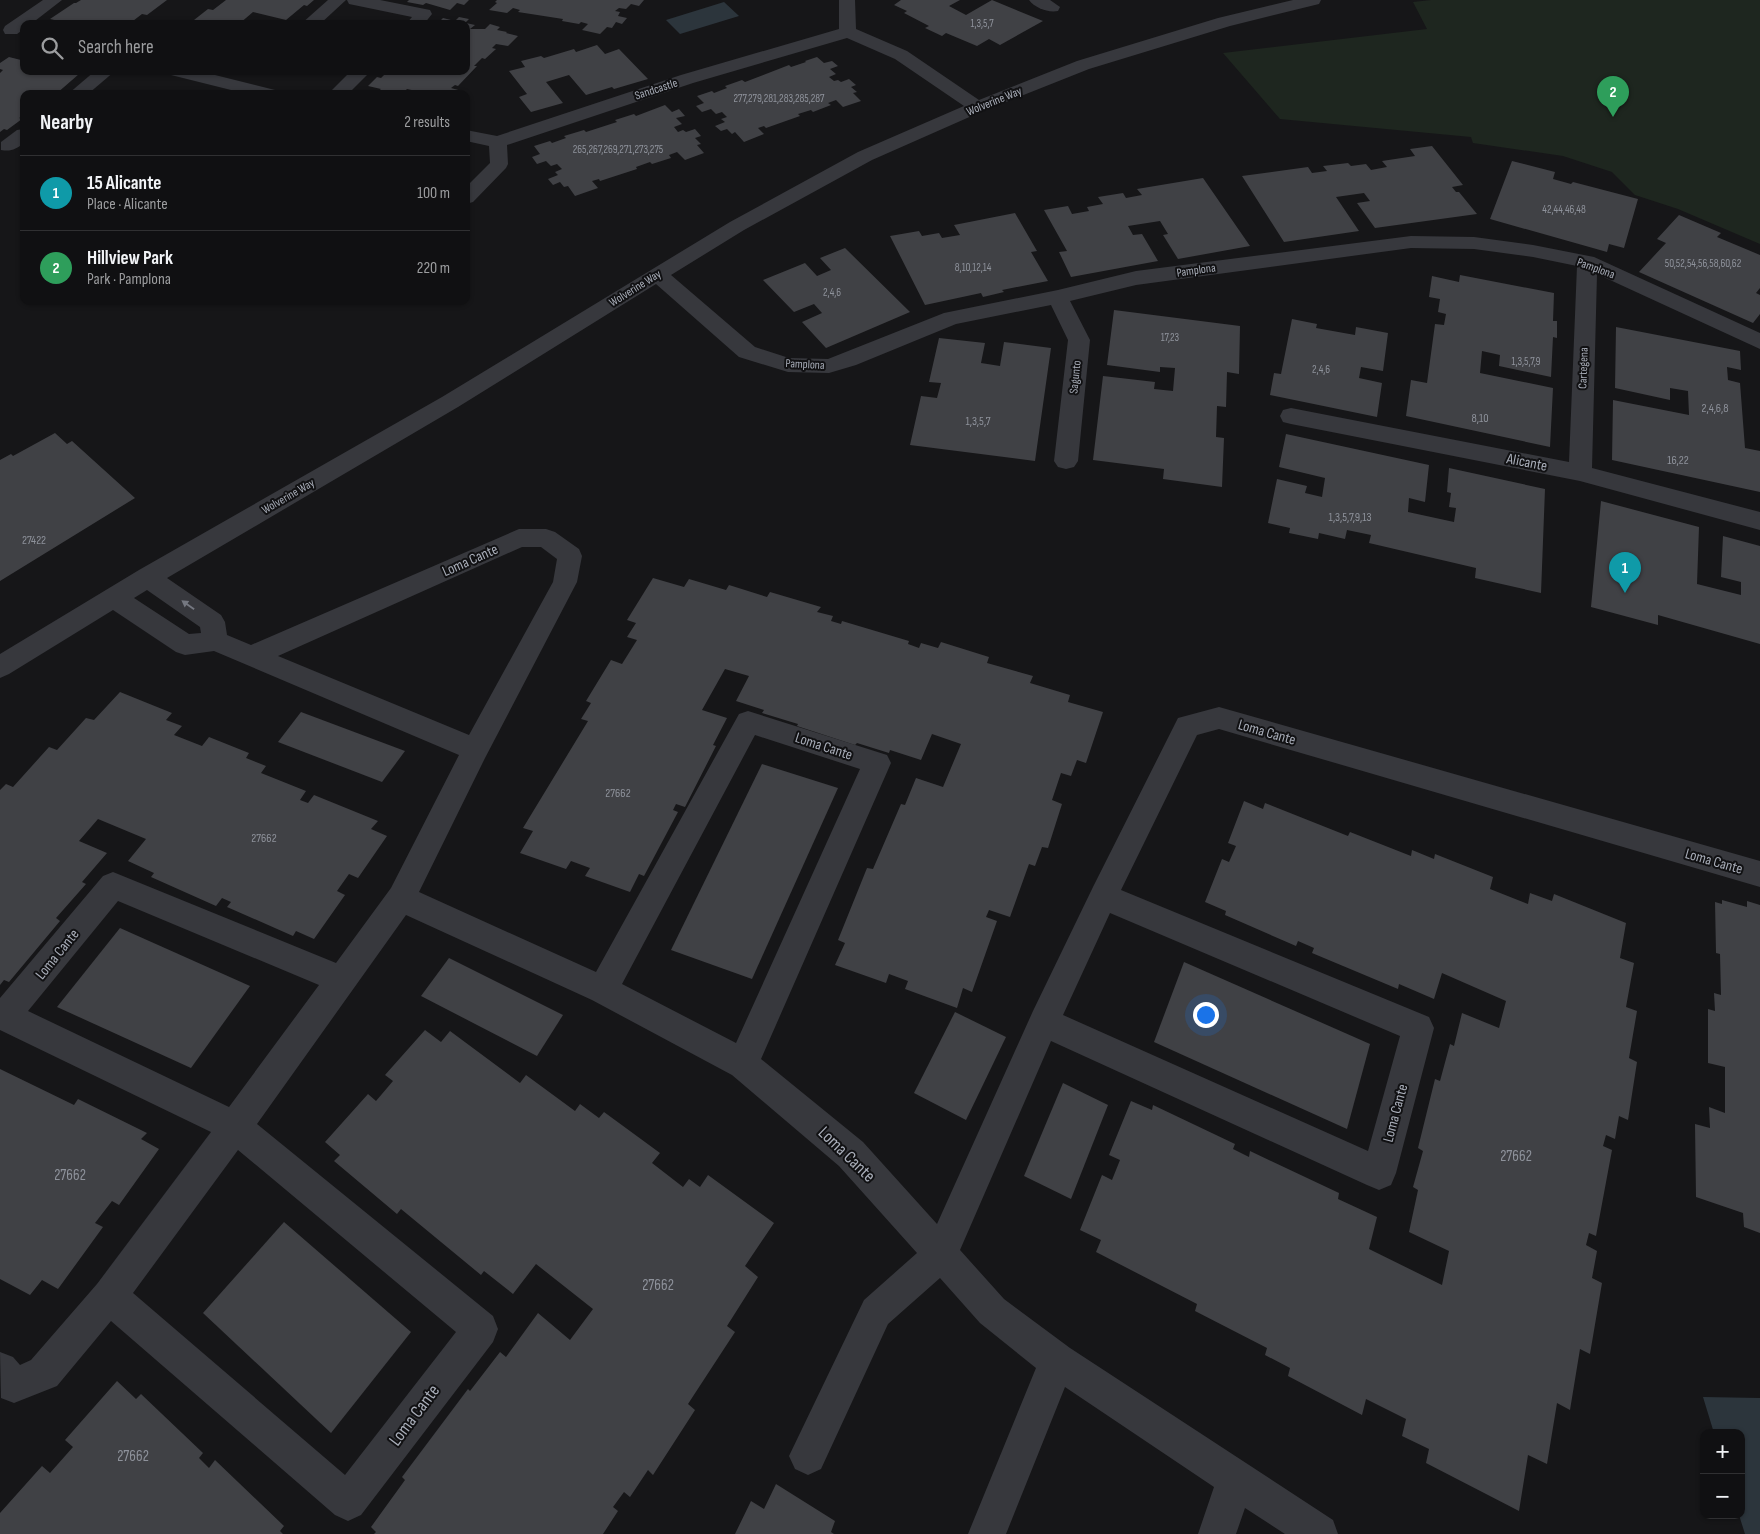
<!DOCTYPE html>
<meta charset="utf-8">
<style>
:root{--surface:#101012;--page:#1e1e20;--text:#f1f3f6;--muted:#9c9d9f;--line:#303032;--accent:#f2b134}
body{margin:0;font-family:"Sofia Sans Condensed",sans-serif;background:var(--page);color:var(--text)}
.controls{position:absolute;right:15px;bottom:15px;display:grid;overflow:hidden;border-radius:10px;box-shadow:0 1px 4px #0004}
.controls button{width:45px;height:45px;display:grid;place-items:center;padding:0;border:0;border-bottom:1px solid var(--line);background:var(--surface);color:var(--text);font:25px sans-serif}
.you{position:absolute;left:1205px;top:1014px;width:18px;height:18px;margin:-12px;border:4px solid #fff;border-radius:50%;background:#1a73e8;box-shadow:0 0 0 8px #1a73e833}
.badge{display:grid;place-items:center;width:32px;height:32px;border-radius:50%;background:var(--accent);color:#fff;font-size:16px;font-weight:700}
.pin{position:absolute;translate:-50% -41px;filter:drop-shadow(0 1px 2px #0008)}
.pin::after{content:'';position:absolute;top:26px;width:18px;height:15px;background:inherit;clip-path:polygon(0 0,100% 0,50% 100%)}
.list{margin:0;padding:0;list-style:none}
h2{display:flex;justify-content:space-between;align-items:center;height:65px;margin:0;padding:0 20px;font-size:21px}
h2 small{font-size:16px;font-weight:400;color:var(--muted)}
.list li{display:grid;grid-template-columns:32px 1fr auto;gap:15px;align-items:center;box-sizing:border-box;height:75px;padding:0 20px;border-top:1px solid var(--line)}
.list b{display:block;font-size:19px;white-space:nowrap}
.list p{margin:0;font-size:16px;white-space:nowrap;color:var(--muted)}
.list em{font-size:16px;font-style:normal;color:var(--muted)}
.icon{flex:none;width:28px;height:28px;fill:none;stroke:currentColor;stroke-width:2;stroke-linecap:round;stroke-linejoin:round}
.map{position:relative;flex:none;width:1760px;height:1534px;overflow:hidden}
.search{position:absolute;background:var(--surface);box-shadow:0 1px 4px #0004;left:20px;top:20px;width:450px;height:55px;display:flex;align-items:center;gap:12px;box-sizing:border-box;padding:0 18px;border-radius:10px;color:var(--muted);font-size:19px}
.panel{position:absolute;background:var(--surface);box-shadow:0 1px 4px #0004;left:20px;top:90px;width:450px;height:215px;border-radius:10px}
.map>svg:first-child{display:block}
.green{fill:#1e261f}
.water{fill:#2c353c}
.building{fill:#404145}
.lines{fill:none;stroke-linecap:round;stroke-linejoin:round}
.minor{fill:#37383d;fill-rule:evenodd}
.oneway{fill:#757881}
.labels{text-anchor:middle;stroke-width:4;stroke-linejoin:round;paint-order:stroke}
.far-number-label{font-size:11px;fill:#8e929b}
.far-street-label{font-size:12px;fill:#a8adb8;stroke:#111113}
.number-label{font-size:12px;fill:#8e929b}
.street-label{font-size:15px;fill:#a8adb8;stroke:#111113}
.near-number-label{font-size:15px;fill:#8e929b}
.near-street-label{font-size:18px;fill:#a8adb8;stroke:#111113}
</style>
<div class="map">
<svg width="1760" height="1534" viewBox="0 0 1760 1534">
<rect width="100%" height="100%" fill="#161618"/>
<polygon class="green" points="1431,0 1760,0 1760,244 1678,209 1635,195 1612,172 1563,156 1473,143 1471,137 1280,119 1223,53 1427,29 1413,2"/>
<g class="water">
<polygon points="724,2 739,16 680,34 666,20"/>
<polygon points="1703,1397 1760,1398 1760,1534 1745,1534 1739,1515 1741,1515 1741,1433 1714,1433"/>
</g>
<g class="building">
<polygon points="81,0 167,0 147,15 142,14 129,24 114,22 111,24 71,24 50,19 74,3 76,3"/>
<polygon points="226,0 314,0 307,6 304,5 286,20 253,12 239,24 196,24 199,21 194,20 208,9 213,10"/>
<polygon points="409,0 469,0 464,5 457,3 450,10 426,3 423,5 407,2"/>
<polygon points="497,0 644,0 639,6 631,4 626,9 619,8 615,11 620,12 618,16 627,18 622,24 616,22 612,28 607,27 600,34 582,30 588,24 581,22 579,24 562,21 563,19 518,12 520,10 513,8 507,13 489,10 497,3 495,2"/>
<polygon points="901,0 960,0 949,6 966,15 992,0 1043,21 1000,45 989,39 977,46 946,33 942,36 925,28 929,26 904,13 907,11 894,5"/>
<polygon points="459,17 469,19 464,24 437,24 443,18 455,21"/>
<polygon points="466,23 475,25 470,29 485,29 490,24 500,27 497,30 507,32 506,33 518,36 508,46 496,44 492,48 496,49 485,59 482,58 474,66 477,66 458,86 455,85 451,88 462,91 459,94 413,94 416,91 407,89 403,93 393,91 389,94 378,94 376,93 381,89 368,86 377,77 381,78 388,71 466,71"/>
<polygon points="597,45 605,54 619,49 648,79 614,89 612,87 586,95 569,75 546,82 563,103 531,112 519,97 527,94 509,71 525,67 521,61 541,56 544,58 574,49 576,52"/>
<polygon points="9,57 21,60 24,58 24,71 69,71 79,74 56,94 24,94 24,115 19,118 22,119 7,130 4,129 0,132 0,73 3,70 0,69 0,63"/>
<polygon points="817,57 824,63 832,61 838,66 830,69 836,74 829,77 834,81 838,80 841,82 849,79 856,85 851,87 857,92 853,93 861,101 843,107 836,100 828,103 831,105 813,112 811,110 798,114 800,116 766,128 764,126 758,128 764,134 744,142 735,132 732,134 727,129 721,131 715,126 725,122 721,119 727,117 722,112 716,114 711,109 702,112 696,106 704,103 697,96 712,91 714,93 727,88 725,86 742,80 745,82 789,65 791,67 806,62 805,61"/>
<polygon points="665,105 672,112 679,109 685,116 676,118 682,124 674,127 678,132 683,130 686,132 695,129 701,136 695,138 701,144 697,145 704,153 685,160 677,152 669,155 671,158 652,164 650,162 636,167 637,169 600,181 599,179 592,181 598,188 575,196 568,186 564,187 560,182 553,185 548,179 558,175 555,172 562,169 557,164 551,166 546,161 537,164 532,157 540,154 534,146 550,141 552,143 566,138 564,136 584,130 586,132 617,122 615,120 634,114 636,116"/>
<polygon points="1432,146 1463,185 1452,187 1456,192 1459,192 1477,214 1375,228 1357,203 1370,201 1364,193 1336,197 1359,231 1284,242 1242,176 1308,167 1312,173 1327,171 1323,166 1348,163 1351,166 1366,164 1371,170 1387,167 1382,161 1415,156 1410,149"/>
<polygon points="1512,161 1555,172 1553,179 1571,184 1573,182 1638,199 1624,248 1609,244 1607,252 1490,219"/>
<polygon points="1203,178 1250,246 1178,259 1163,235 1168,234 1160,221 1128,226 1133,235 1142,234 1158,261 1071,277 1059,252 1067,251 1044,210 1068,206 1072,214 1089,211 1087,207 1103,204 1098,197 1123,193 1126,198 1142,195 1137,189"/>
<polygon points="1015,213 1037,251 1031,252 1048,281 1002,290 1004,292 983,297 981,293 925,305 890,236 919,231 922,236 939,233 942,238 960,235 954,225"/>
<polygon points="1679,215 1721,233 1717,237 1760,255 1760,288 1756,293 1760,295 1760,314 1753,323 1639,272 1666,243 1657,239"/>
<polygon points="845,248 910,312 826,348 802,322 822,313 814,304 794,312 763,280 805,263 817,276 831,270 820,258"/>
<polygon points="1460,275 1554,293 1553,321 1557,321 1557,338 1553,337 1551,377 1499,366 1500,355 1482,351 1480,373 1553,388 1550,447 1406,416 1411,380 1427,383 1435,324 1444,325 1446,314 1438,312 1440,299 1429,297 1432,276 1459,282"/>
<polygon points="1114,310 1240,326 1239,374 1227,372 1226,407 1217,406 1216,437 1224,438 1222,487 1163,479 1164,469 1093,460 1103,376 1155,382 1154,389 1173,391 1175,368 1160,367 1160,372 1107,365"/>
<polygon points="1292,319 1317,324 1316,328 1355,335 1356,327 1388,333 1383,371 1361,367 1359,378 1382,383 1377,417 1270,395 1274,373 1281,374"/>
<polygon points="1616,327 1740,351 1741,370 1727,367 1728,380 1740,383 1745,448 1760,451 1760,492 1612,460 1613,400 1689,415 1688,391 1670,388 1670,400 1615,388"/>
<polygon points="939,338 985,343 981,363 1000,366 1004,342 1051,348 1035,461 910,445 921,396 937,398 941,383 929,382"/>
<polygon points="55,433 67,444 72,441 135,498 0,581 0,460 11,454 13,456"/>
<polygon points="1286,434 1429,465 1425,502 1409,498 1408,512 1454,522 1456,508 1449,507 1451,493 1447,492 1449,468 1545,489 1541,593 1475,578 1476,568 1369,543 1371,535 1347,530 1345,539 1319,533 1318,539 1289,533 1290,528 1268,523 1277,479 1307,486 1305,493 1322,497 1325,478 1279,467"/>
<polygon points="1601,501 1699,527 1697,584 1741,595 1741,582 1721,577 1723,536 1760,546 1760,644 1658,615 1658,625 1591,607"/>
<polygon points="653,578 684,587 689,579 726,590 729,585 767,597 770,592 821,607 817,612 833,616 831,621 841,624 842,621 909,641 908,644 919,648 921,643 938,648 941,642 989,657 987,663 1033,676 1030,683 1070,695 1068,702 1103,712 1086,763 1077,760 1071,776 1061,773 1052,800 1062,804 1048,848 1042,847 1035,866 1029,864 1010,917 989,910 986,917 997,921 972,992 963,988 957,1008 905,989 908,981 889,974 886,983 835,965 845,943 838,940 867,868 873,869 901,804 905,805 916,778 943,787 961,744 932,734 921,760 890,750 889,753 857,743 855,745 797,726 798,724 762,713 764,710 736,701 749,676 725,669 702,710 727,718 713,745 716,746 685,807 676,804 673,810 678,812 644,876 639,874 630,892 585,876 590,868 571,861 566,869 520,853 533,831 523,828 588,721 581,719 591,703 586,701 611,660 622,664 637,640 627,637 636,623 627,620"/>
<polygon points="120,692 172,713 166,720 182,726 174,735 202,746 209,737 249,753 246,758 266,766 261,773 306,791 300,800 308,803 314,795 378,821 371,829 387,836 358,878 349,874 337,891 345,895 314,939 296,931 293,936 227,907 231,902 222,898 216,906 151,877 154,873 128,861 146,839 98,819 79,841 107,853 82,882 86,884 56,918 60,921 9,982 4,980 0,985 0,790 6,784 13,787 49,747 57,750 86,718 94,720"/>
<polygon points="301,712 405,751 382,782 278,742"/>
<polygon points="762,764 838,788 752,979 671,950"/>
<polygon points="1244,801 1263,809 1265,803 1348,836 1350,832 1411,856 1412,850 1434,859 1435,854 1493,877 1490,889 1528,904 1530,893 1552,901 1554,894 1626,923 1620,958 1634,963 1626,1007 1637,1011 1629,1058 1637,1062 1628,1120 1619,1116 1615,1139 1606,1135 1603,1146 1612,1150 1596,1236 1589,1233 1586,1245 1597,1251 1592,1278 1602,1283 1590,1354 1580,1349 1570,1410 1557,1403 1547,1464 1528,1455 1519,1511 1426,1463 1429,1449 1402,1436 1406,1419 1366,1399 1362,1415 1288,1376 1290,1368 1265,1355 1267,1348 1195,1311 1197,1304 1096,1252 1101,1240 1080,1230 1102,1175 1112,1180 1120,1160 1109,1155 1131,1101 1152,1110 1153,1105 1235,1144 1233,1149 1249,1157 1250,1151 1339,1193 1338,1199 1377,1217 1369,1249 1442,1285 1449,1251 1409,1232 1418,1190 1413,1187 1423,1151 1418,1148 1435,1079 1440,1081 1450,1044 1454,1046 1462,1013 1499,1028 1506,1001 1442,973 1434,999 1399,984 1398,989 1312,953 1314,948 1298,941 1296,946 1225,915 1226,911 1205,902 1222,859 1229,862 1236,846 1228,843"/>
<polygon points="1722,900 1747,907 1747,901 1760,905 1760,1233 1744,1227 1743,1213 1696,1197 1695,1124 1710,1128 1709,1107 1725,1113 1725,1067 1708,1063 1708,1009 1715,1011 1714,993 1721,995 1720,954 1716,953 1715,902 1722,904"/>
<polygon points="120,928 250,986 191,1068 57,1007"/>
<polygon points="449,958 563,1015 537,1056 421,996"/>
<polygon points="1184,962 1370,1044 1347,1129 1154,1042"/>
<polygon points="955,1012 1006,1037 966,1120 914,1093"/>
<polygon points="425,1030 441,1042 450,1031 520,1083 526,1075 575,1111 580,1104 599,1118 604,1112 660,1153 652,1163 683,1187 689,1179 700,1187 708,1175 774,1223 745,1266 758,1277 727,1326 735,1332 688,1404 695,1410 653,1475 648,1470 630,1497 624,1492 613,1507 618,1511 603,1534 374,1534 376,1532 371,1527 405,1480 402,1477 468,1389 470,1391 500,1352 506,1357 538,1313 570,1340 593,1309 536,1264 513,1294 484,1271 481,1275 401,1209 397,1214 334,1161 340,1155 325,1142 368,1094 376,1101 393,1081 385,1075"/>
<polygon points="0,1069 74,1105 78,1099 147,1133 141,1139 159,1149 119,1205 112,1201 95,1223 103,1227 58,1289 42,1280 30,1295 0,1279"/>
<polygon points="1063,1083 1108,1105 1071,1199 1024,1176"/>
<polygon points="284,1222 411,1332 331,1433 203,1313"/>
<polygon points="117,1381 136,1399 141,1394 203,1453 199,1458 209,1468 215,1460 284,1526 280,1531 283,1534 0,1534 0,1513 42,1466 50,1473 73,1447 65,1440"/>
<polygon points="776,1484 835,1521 831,1532 834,1534 735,1534 751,1501 764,1509"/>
</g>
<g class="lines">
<g class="minor">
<polygon points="43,0 62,0 31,24 24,24 24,29 17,34 5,34 3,30 5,26"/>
<polygon points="328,0 346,0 320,24 301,24"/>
<polygon points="347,0 380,0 430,10 432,14 424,24 406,24 412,17 349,4"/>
<path d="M839 0H855L856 29 907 51 979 100 1077 61 1218 18 1293 0H1321L1319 4 1230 26 1089 69 983 111 872 160 744 230 671 275 755 347 789 358 828 359 944 313 1058 290 1136 271 1411 236 1474 237 1533 245 1594 257 1760 333V349L1597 274 1592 468 1760 512V530L1580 481 1291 424 1283 422 1280 416 1283 410 1291 408 1569 462 1577 266 1533 257 1474 249 1411 248 1136 285 1070 301 1090 340 1078 461 1074 467 1066 469 1058 467 1054 461 1068 340 1051 305 956 324 856 365 829 373 788 372 739 357 656 284 458 407 167 578 221 615 225 622 227 635 251 645 519 529H546L555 532 579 549 582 556 577 582 485 758 419 892 596 972 739 714 748 711 887 755 891 763 761 1059 863 1142 937 1224 1033 1011 1093 887 1178 718 1219 707 1760 861V887L1219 729 1197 735 1121 890 1429 1017 1434 1028 1396 1173 1391 1185 1379 1190 1367 1185 1051 1041 960 1250 1004 1299 1070 1348 1333 1520 1338 1534H1285L1245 1508 1236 1534H1198L1214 1487 1065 1387 1006 1534H968L1036 1368 980 1323 940 1278 888 1324 821 1469 808 1475 795 1469 789 1456 864 1300 917 1253 839 1166 732 1075 592 1000 406 915 257 1124 493 1316 498 1329 493 1342 361 1515 348 1521 335 1515 111 1321 57 1386 14 1403 1 1398 0 1352 13 1357 20 1365 31 1360 97 1284 211 1132 0 1030V998L103 876 113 872 336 963 391 888 459 755 214 651 185 655 176 652 113 610 9 674 0 678V654L139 570 442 397 730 222 858 152 964 106 895 59 847 38 693 83 507 145 508 164 506 168 473 202 466 204V187L490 163 489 146 466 141V130L497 136 681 75 839 29ZM522 547H541L557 559 553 582 469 735 278 656ZM147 590 200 627 201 633 189 634 134 598ZM755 735 860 769 736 1043 622 984ZM118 901 319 985 229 1107 28 1011ZM1110 913 1400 1036 1368 1151 1063 1015ZM238 1150 456 1332 345 1475 133 1293Z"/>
<path d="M1029 0H1050L1060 7 1058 11C1048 13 1035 8 1029 0Z"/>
<polygon points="95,71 115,71 88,94 68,94"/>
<polygon points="168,71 199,71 275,90 278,94 247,94 171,75"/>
<polygon points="351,71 371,71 348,94 328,94"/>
<path d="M24 129V143C16 149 11 152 1 150V142L17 130Z"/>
</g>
</g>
<defs><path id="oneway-solid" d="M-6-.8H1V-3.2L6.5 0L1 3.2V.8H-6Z" transform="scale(1.25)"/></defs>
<use class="oneway" href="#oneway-solid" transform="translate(188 605) rotate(-145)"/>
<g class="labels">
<g class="far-number-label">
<text x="982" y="27">1,3,5,7</text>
<text x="779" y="102">277,279,281,283,285,287</text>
<text x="618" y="153">265,267,269,271,273,275</text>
<text x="1564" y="213">42,44,46,48</text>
<text x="1703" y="267">50,52,54,56,58,60,62</text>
<text x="973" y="271">8,10,12,14</text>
<text x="832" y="296">2,4,6</text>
<text x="1170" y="341">17,23</text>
<text x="1526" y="365">1,3,5,7,9</text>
<text x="1321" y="373">2,4,6</text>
</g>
<g class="far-street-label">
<text transform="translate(656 89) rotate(-18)" y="4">Sandcastle</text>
<text transform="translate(994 101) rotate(-22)" y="4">Wolverine Way</text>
<text transform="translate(1596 268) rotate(20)" y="4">Pamplona</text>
<text transform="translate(1196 270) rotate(-8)" y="4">Pamplona</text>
<text transform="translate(635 288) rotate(-32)" y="4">Wolverine Way</text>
<text transform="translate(805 364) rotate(3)" y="4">Pamplona</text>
<text transform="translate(1583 368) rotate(-88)" y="4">Cartegena</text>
<text transform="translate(1075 377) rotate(-84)" y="4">Sagunto</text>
<text transform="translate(288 496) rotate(-30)" y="4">Wolverine Way</text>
</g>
<g class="number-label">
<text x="1715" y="412">2,4,6,8</text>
<text x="1480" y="422">8,10</text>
<text x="978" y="425">1,3,5,7</text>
<text x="1678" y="464">16,22</text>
<text x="1350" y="521">1,3,5,7,9,13</text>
<text x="34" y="544">27422</text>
<text x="618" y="797">27662</text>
<text x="264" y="842">27662</text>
</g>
<g class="street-label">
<text transform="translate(1527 462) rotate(11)" y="5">Alicante</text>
<text transform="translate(470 560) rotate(-24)" y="5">Loma Cante</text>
<text transform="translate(1267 732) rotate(16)" y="5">Loma Cante</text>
<text transform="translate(824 746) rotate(18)" y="5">Loma Cante</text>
<text transform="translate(1714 861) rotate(16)" y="5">Loma Cante</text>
<text transform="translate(57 954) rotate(-51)" y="5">Loma Cante</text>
<text transform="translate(1395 1113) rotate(-75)" y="5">Loma Cante</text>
</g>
<g class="near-number-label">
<text x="1516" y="1161">27662</text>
<text x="70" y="1180">27662</text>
<text x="658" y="1290">27662</text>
<text x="133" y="1461">27662</text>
</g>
<g class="near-street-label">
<text transform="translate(847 1154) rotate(44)" y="6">Loma Cante</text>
<text transform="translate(414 1415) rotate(-53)" y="6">Loma Cante</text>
</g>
</g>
</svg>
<div class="controls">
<button>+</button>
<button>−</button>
</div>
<div class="you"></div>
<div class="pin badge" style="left:1625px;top:593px;background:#0f9aa8">1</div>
<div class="pin badge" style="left:1613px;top:117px;background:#2e9e5b">2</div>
<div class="search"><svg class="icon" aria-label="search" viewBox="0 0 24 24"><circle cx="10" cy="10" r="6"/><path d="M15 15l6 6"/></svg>Search here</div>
<section class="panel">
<h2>Nearby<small>2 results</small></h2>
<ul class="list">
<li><span class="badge" style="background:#0f9aa8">1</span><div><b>15 Alicante</b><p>Place · Alicante</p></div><em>100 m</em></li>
<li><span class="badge" style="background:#2e9e5b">2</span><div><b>Hillview Park</b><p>Park · Pamplona</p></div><em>220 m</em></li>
</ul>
</section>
</div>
